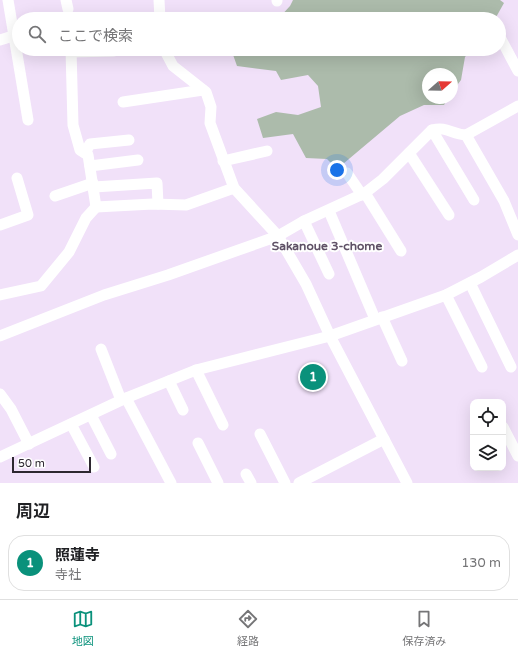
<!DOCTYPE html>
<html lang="ja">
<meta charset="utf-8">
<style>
:root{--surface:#fff;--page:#f6f6f6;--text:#202124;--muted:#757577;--line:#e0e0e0;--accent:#0a917b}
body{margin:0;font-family:"Varela Round","Noto Sans JP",sans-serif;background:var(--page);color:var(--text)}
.controls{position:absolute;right:12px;bottom:12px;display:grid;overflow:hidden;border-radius:8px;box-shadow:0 4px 16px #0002}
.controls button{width:36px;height:36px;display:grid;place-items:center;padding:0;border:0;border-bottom:1px solid var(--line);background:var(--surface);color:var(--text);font:20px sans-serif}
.compass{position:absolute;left:422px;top:68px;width:36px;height:36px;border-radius:50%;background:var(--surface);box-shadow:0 4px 16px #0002;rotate:70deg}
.scale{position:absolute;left:12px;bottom:10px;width:79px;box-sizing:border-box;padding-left:4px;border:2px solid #2d2730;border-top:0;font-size:11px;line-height:14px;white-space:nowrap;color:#2d2730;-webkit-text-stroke:3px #fff;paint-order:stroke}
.you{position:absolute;left:337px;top:170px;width:14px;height:14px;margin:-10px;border:3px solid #fff;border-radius:50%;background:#1a73e8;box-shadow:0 0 0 6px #1a73e833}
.badge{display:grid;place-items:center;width:26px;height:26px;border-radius:50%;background:var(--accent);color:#fff;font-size:13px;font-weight:700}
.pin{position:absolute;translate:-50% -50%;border:2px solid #fff;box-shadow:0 1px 4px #0006}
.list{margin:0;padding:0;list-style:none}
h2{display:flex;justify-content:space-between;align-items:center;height:52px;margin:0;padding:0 16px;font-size:17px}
h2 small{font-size:13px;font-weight:400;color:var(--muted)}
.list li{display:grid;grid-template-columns:26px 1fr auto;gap:12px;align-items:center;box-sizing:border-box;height:56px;margin:0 8px 8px;padding:0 8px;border:1px solid var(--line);border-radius:16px}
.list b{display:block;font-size:15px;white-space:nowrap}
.list p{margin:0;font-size:13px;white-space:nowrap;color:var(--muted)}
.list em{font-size:13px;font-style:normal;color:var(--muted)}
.icon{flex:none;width:22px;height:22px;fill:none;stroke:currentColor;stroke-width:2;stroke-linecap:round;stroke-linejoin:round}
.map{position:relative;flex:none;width:518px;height:483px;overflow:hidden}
.search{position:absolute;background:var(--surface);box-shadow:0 4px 16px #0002;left:12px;right:12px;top:12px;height:44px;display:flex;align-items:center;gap:10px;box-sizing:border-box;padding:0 14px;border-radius:22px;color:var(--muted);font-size:15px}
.sheet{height:116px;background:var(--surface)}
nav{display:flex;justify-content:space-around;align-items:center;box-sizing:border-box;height:56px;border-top:1px solid var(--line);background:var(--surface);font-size:11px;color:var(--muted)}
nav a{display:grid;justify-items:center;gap:2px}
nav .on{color:var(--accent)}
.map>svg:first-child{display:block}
.green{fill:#acbbab}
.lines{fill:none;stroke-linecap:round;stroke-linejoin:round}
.street{stroke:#fff;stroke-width:11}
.labels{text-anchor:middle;stroke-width:4;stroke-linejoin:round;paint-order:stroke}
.neighbourhood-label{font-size:12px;font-weight:bold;fill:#5f5166;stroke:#fff}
</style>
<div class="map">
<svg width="518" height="483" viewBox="0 0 518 483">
<rect width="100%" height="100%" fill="#f1e1f9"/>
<g class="green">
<polygon points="293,0 500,0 504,3 495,19 278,19 290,6"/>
<polygon points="231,49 472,49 465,57 461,80 452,92 452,74 428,74 428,98 448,98 444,105 424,105 400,116 337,169 327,159 306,158 293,134 263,138 257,119 276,112 298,115 321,107 318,86 308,75 281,80 276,71 237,66"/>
</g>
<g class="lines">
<g class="street">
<polyline points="8,0 28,120"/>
<polyline points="66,0 68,9"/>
<polyline points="159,0 160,19"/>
<polyline points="277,0 277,1"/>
<polyline points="501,39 518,71"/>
<polyline points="0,40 13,36"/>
<polyline points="164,49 173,66 206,92 211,107 210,123 234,188 278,236 306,284 330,336 407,483"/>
<polyline points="71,52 114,51"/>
<polyline points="123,102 203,90"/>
<polyline points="432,130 474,200"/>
<polyline points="466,135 504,201 518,235"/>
<polyline points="85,153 90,144 129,140"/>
<polyline points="409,153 449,215"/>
<polyline points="223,161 267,151"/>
<polyline points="90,166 138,160"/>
<polyline points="347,173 362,195"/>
<polyline points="94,187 157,183 158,204"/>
<polyline points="365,193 401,251"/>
<polyline points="55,196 93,183"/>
<polyline points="96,207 153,204 186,205 234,188"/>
<polyline points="329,211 375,319"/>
<polyline points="304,221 329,274"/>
<polyline points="0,225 28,215 17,178"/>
<polyline points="470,283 511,367"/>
<polyline points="0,295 41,286 69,252 86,218 96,207 88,155 80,150 73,125 71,49"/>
<polyline points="446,295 482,367"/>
<polyline points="382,317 402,361"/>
<path d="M0 336 104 295 168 275 278 236 304 221 365 193 383 179 432 130C447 126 451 134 466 135L518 106"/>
<polyline points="101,349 121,400"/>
<polyline points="196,370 223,425"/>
<polyline points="169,381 183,410"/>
<polyline points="0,394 11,409 29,444"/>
<polyline points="126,398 171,483"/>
<polyline points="91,415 111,454"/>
<polyline points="71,424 94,467"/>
<polyline points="503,427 518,456"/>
<polyline points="260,434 285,483"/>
<polyline points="198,443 218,483"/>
<polyline points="0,457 126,398 196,370 330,336 446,295 481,277 518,255"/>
<polyline points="246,474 251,483"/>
<polyline points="299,483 384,439"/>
</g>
</g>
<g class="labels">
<g class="neighbourhood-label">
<text x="327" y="250">Sakanoue 3-chome</text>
</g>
</g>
</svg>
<div class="controls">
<button><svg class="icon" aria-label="locate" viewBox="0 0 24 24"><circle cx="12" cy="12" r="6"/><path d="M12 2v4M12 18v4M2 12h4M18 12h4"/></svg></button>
<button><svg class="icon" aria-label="layers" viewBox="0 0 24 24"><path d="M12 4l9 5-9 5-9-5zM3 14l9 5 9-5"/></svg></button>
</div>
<svg class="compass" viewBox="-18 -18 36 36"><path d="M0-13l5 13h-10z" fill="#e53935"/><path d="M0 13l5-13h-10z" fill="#757577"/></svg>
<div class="scale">50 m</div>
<div class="you"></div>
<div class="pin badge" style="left:313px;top:377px">1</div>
<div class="search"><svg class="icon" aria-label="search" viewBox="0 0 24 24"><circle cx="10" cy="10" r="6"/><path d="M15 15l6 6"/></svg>ここで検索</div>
</div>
<section class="sheet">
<h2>周辺<small></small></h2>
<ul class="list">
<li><span class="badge">1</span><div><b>照蓮寺</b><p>寺社</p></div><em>130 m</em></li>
</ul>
</section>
<nav>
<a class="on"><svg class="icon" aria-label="map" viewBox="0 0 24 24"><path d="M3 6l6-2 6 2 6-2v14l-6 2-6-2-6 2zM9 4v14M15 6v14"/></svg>地図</a>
<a><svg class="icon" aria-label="directions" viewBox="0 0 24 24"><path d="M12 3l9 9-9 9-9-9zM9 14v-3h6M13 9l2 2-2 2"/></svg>経路</a>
<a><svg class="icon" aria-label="saved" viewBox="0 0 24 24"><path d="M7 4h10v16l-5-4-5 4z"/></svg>保存済み</a>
</nav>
